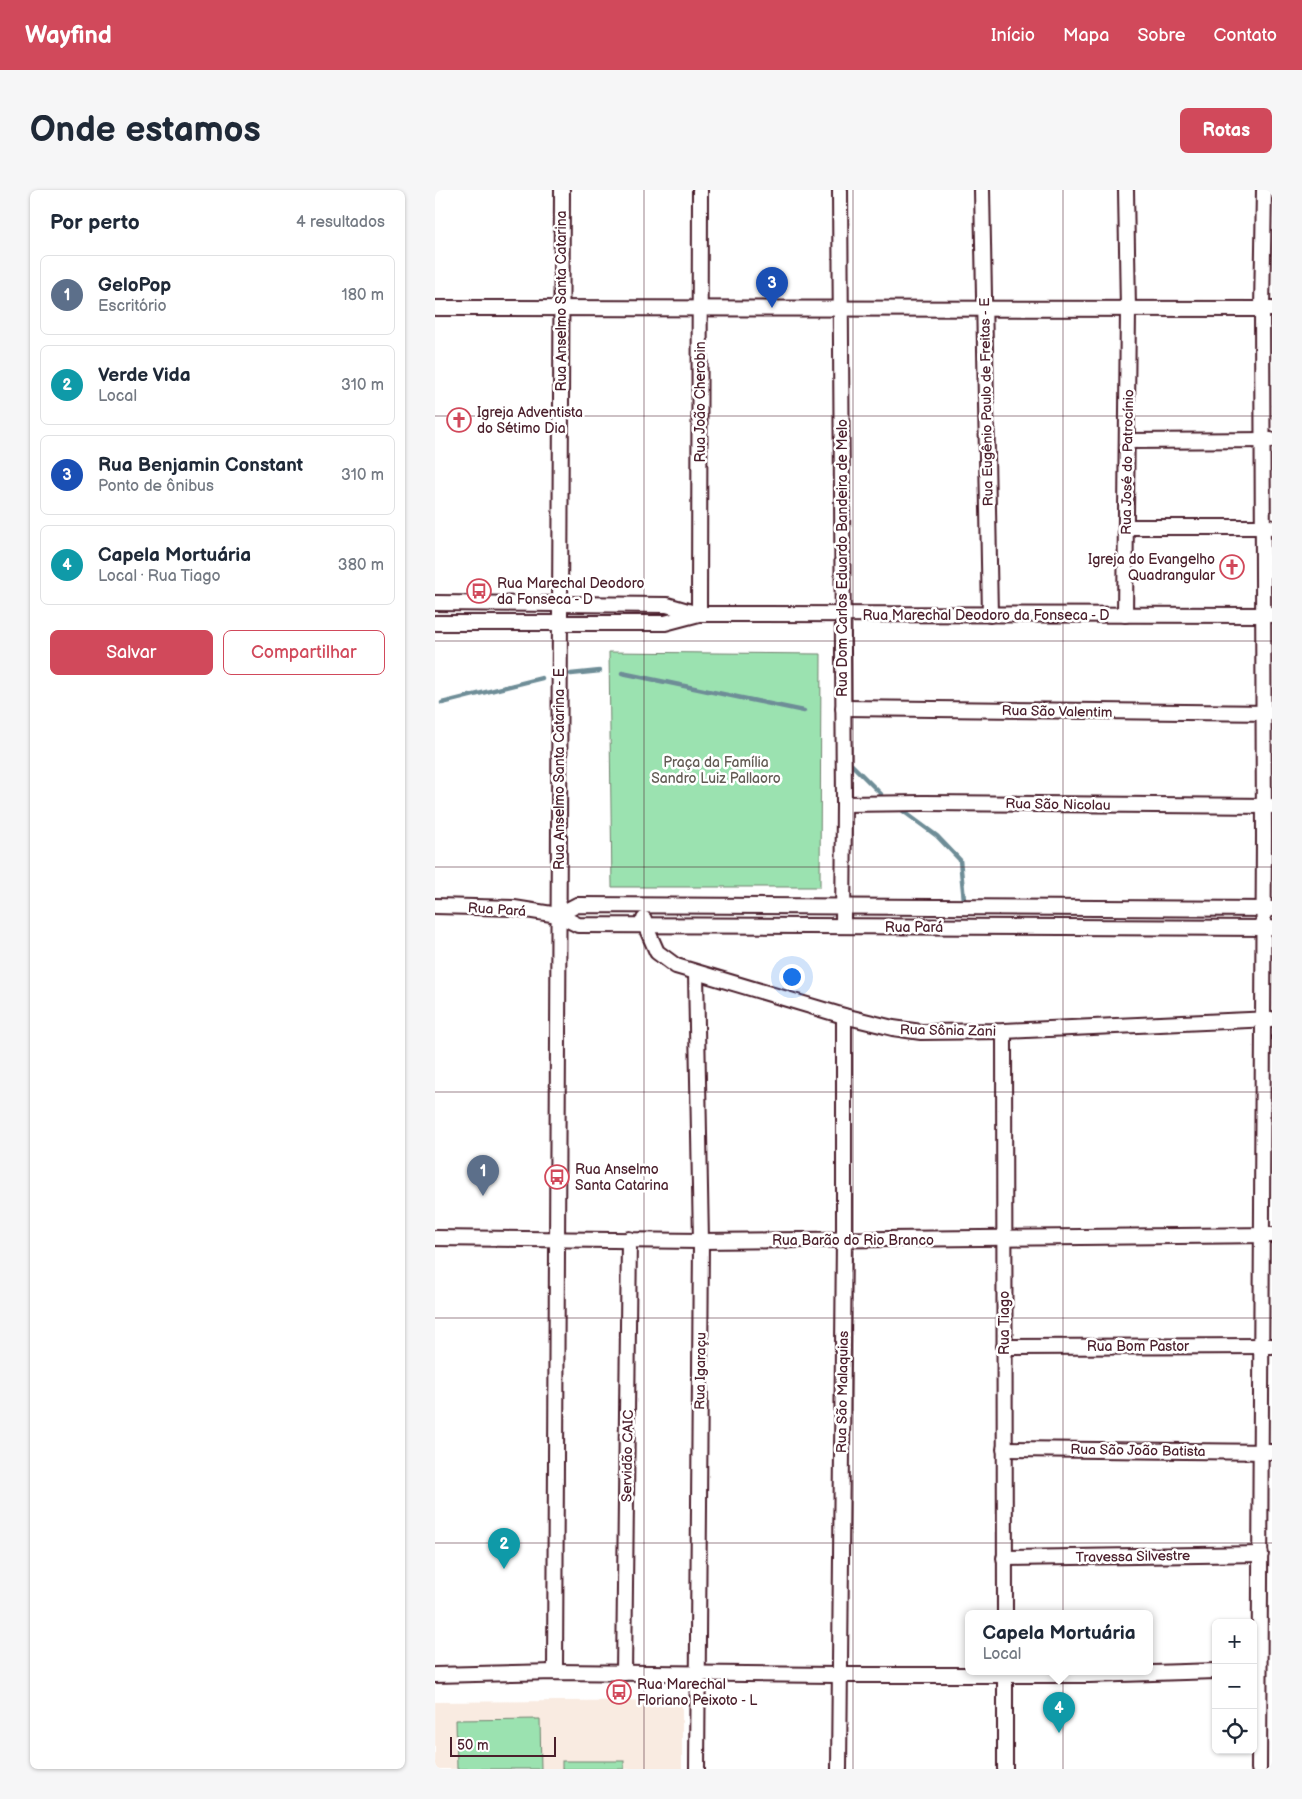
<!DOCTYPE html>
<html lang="pt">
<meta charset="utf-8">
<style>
:root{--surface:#fff;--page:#f6f6f7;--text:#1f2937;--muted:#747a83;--line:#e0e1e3;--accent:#d1495b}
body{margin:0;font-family:"Balsamiq Sans",sans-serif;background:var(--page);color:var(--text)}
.controls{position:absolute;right:15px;bottom:15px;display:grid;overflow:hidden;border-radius:8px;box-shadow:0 1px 4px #0004}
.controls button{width:45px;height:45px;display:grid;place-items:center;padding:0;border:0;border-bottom:1px solid var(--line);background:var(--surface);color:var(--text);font:25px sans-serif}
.scale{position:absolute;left:15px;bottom:12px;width:106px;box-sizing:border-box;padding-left:5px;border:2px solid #4a1f2b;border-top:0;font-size:14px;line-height:18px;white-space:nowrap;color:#4a1f2b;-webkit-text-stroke:4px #fff;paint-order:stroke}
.you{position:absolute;left:356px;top:786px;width:18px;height:18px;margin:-12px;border:4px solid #fff;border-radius:50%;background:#1a73e8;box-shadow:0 0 0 8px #1a73e833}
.badge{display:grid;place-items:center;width:32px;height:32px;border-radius:50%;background:var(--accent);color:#fff;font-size:16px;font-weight:700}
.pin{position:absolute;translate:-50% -41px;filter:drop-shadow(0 1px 2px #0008)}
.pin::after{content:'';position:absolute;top:26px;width:18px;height:15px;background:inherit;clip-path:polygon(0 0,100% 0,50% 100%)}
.popup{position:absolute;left:530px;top:1420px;width:188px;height:65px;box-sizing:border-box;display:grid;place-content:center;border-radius:8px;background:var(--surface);filter:drop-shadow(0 1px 4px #0005);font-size:16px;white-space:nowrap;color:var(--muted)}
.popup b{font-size:19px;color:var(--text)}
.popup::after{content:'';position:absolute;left:50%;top:100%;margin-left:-10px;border:10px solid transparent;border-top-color:var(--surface)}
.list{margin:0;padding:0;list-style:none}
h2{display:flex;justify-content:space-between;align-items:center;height:65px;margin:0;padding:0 20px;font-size:21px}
h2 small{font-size:16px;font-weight:400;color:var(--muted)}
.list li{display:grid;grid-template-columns:32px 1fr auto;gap:15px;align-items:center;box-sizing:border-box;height:80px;margin:0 10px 10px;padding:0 10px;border:1px solid var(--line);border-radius:8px}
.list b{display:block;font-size:19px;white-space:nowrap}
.list p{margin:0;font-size:16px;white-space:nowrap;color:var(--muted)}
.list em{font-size:16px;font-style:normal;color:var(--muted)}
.actions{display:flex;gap:10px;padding:15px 20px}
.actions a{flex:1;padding:11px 0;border:1px solid var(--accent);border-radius:8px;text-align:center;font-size:18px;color:var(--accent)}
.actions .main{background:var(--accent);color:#fff}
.icon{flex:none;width:28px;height:28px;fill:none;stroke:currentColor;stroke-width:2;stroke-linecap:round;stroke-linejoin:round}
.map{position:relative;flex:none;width:837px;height:1579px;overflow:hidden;border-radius:8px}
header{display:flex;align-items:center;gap:30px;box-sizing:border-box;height:70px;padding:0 25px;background:var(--accent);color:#fff}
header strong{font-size:24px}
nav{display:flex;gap:28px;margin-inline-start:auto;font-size:18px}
.intro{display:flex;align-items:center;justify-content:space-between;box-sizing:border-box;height:120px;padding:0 30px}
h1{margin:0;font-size:35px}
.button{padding:12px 22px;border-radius:8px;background:var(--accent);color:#fff;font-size:18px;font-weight:700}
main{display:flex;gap:30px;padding:0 30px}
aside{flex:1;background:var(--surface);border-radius:8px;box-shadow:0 1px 4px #0004}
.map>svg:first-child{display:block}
.built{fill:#f9ebe1}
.green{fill:#9be2b0;stroke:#72806e}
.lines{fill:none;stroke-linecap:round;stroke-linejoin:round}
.stream{stroke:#6e8d97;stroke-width:4.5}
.minor-casing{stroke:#4a1f2b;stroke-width:18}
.minor{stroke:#fff;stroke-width:14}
.grid{fill:none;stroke:#4a1f2b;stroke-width:1;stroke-opacity:0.55}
.labels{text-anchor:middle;stroke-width:5;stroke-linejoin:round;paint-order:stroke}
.street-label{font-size:14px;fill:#4a1f2b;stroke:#fff}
.poi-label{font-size:14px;fill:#4a1f2b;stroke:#fff;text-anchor:start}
.park-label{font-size:14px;fill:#625a53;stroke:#fff}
</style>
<header>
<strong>Wayfind</strong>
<nav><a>Início</a><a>Mapa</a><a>Sobre</a><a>Contato</a></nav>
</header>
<div class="intro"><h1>Onde estamos</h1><a class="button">Rotas</a></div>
<main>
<aside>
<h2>Por perto<small>4 resultados</small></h2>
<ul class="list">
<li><span class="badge" style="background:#5c6f8a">1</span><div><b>GeloPop</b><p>Escritório</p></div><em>180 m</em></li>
<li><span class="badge" style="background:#0f9aa8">2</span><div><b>Verde Vida</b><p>Local</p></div><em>310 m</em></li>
<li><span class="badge" style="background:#1a4fb4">3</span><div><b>Rua Benjamin Constant</b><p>Ponto de ônibus</p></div><em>310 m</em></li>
<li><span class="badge" style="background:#0f9aa8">4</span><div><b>Capela Mortuária</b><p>Local · Rua Tiago</p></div><em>380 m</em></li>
</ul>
<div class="actions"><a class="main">Salvar</a><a>Compartilhar</a></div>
</aside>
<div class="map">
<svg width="837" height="1579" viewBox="0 0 837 1579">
<rect width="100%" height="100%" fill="#fff"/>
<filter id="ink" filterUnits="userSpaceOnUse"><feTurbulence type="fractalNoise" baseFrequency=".02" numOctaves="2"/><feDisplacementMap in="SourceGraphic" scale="10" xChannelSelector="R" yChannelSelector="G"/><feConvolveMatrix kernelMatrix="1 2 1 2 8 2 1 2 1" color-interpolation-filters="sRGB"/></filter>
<g filter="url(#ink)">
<polygon class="built" points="247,1510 247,1579 0,1579 0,1512"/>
<g class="green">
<polygon points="174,462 386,464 385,697 177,697"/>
<polygon points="105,1529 106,1579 22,1579 21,1530"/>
<rect x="127" y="1571" width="62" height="8"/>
</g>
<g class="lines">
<g class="stream">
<polyline points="187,483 369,521"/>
<polyline points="136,484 165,481"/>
<polyline points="7,513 107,488"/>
<polyline points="417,575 446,604"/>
<polyline points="468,621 502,646 525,670 529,710"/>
</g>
<g class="minor-casing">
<g id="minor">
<polyline points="405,0 409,614 408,736"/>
<polyline points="547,0 555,425"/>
<polyline points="0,118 837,119"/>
<polyline points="692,251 836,250"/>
<polyline points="691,337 835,337"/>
<polyline points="0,413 232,415 263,424"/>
<polyline points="264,424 265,0"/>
<polyline points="690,425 693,119 691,0"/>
<polyline points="0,433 230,433 264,424 836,425"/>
<polyline points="408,518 837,523"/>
<polyline points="409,614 489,613 836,616"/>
<polyline points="0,716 79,718 123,725 143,735 836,738"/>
<polyline points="123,725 142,715 837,719"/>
<polyline points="209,729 210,735 222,762 241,776 409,826 458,838 486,842 569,841 836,829"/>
<polyline points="261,783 266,1051 262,1579"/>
<polyline points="569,841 570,1424"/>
<polyline points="0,1048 266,1051 837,1045"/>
<polyline points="569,1157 837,1156"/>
<polyline points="569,1259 837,1262"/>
<polyline points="569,1368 826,1364"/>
<polyline points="120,1482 127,0"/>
<polyline points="189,1483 194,1049"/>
<polyline points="0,1485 120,1482 403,1485 654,1485 781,1481"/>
<polyline points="404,1579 409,1050 409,826"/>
<polyline points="570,1579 570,1482"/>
<polyline points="824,1579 829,646 827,119 829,0"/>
</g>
</g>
<use href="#minor" class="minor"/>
</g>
</g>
<path class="grid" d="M209 0V1579M418 0V1579M628 0V1579M0 226H837M0 451H837M0 677H837M0 902H837M0 1128H837M0 1353H837"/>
<defs>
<g id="church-ring" transform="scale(1.25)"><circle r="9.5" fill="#fff" stroke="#d1495b" stroke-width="1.5"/><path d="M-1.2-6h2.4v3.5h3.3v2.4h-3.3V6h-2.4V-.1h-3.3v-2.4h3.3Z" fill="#d1495b"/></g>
<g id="bus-ring" transform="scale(1.25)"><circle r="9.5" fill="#fff" stroke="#d1495b" stroke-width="1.5"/><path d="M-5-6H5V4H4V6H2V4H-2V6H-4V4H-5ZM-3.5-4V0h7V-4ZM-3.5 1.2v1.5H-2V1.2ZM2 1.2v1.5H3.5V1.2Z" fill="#d1495b"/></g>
</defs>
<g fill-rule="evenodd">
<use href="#church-ring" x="24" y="230"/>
<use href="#church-ring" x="797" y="377"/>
<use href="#bus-ring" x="44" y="401"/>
<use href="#bus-ring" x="122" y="987"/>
<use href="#bus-ring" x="184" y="1502"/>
</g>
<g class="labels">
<g class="street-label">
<text transform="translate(126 111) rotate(-90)" y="5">Rua Anselmo Santa Catarina</text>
<text transform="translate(265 212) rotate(-90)" y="5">Rua João Cherobin</text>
<text transform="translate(551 212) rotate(-91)" y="5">Rua Eugênio Paulo de Freitas - E</text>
<text transform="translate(692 272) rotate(-89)" y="5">Rua José do Patrocínio</text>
<text transform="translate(407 368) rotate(-90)" y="5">Rua Dom Carlos Eduardo Bandeira de Melo</text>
<text x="551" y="430">Rua Marechal Deodoro da Fonseca - D</text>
<text transform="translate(622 521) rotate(1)" y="5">Rua São Valentim</text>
<text transform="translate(124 579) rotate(-90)" y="5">Rua Anselmo Santa Catarina - E</text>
<text transform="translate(623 614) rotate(1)" y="5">Rua São Nicolau</text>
<text transform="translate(62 719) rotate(4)" y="5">Rua Pará</text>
<text x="479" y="742">Rua Pará</text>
<text transform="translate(513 840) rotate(1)" y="5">Rua Sônia Zani</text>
<text x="418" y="1055">Rua Barão do Rio Branco</text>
<text transform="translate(569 1133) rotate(-90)" y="5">Rua Tiago</text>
<text x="703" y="1161">Rua Bom Pastor</text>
<text transform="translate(265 1181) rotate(-89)" y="5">Rua Igaraçu</text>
<text transform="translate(407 1202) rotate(-89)" y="5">Rua São Malaquias</text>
<text transform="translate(703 1260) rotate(1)" y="5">Rua São João Batista</text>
<text transform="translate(192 1266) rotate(-89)" y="5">Servidão CAIC</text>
<text transform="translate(698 1366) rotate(-1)" y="5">Travessa Silvestre</text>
</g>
<g class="poi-label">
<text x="42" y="227">Igreja Adventista<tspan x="42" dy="16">do Sétimo Dia</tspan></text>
<text x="780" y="374" text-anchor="end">Igreja do Evangelho<tspan x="780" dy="16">Quadrangular</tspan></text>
<text x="62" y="398">Rua Marechal Deodoro<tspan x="62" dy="16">da Fonseca - D</tspan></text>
<text x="140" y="984">Rua Anselmo<tspan x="140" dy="16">Santa Catarina</tspan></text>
<text x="202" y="1499">Rua Marechal<tspan x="202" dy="16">Floriano Peixoto - L</tspan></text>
</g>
<g class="park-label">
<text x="281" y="577">Praça da Família<tspan x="281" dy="16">Sandro Luiz Pallaoro</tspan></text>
</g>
</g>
</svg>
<div class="controls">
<button>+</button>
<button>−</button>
<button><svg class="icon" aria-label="locate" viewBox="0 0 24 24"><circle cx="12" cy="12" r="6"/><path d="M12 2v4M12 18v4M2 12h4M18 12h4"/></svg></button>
</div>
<div class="scale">50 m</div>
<div class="you"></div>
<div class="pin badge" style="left:48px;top:1006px;background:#5c6f8a">1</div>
<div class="pin badge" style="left:69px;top:1379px;background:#0f9aa8">2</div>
<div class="pin badge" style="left:337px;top:118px;background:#1a4fb4">3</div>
<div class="pin badge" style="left:624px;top:1543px;background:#0f9aa8">4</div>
<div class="popup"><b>Capela Mortuária</b>Local</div>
</div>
</main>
